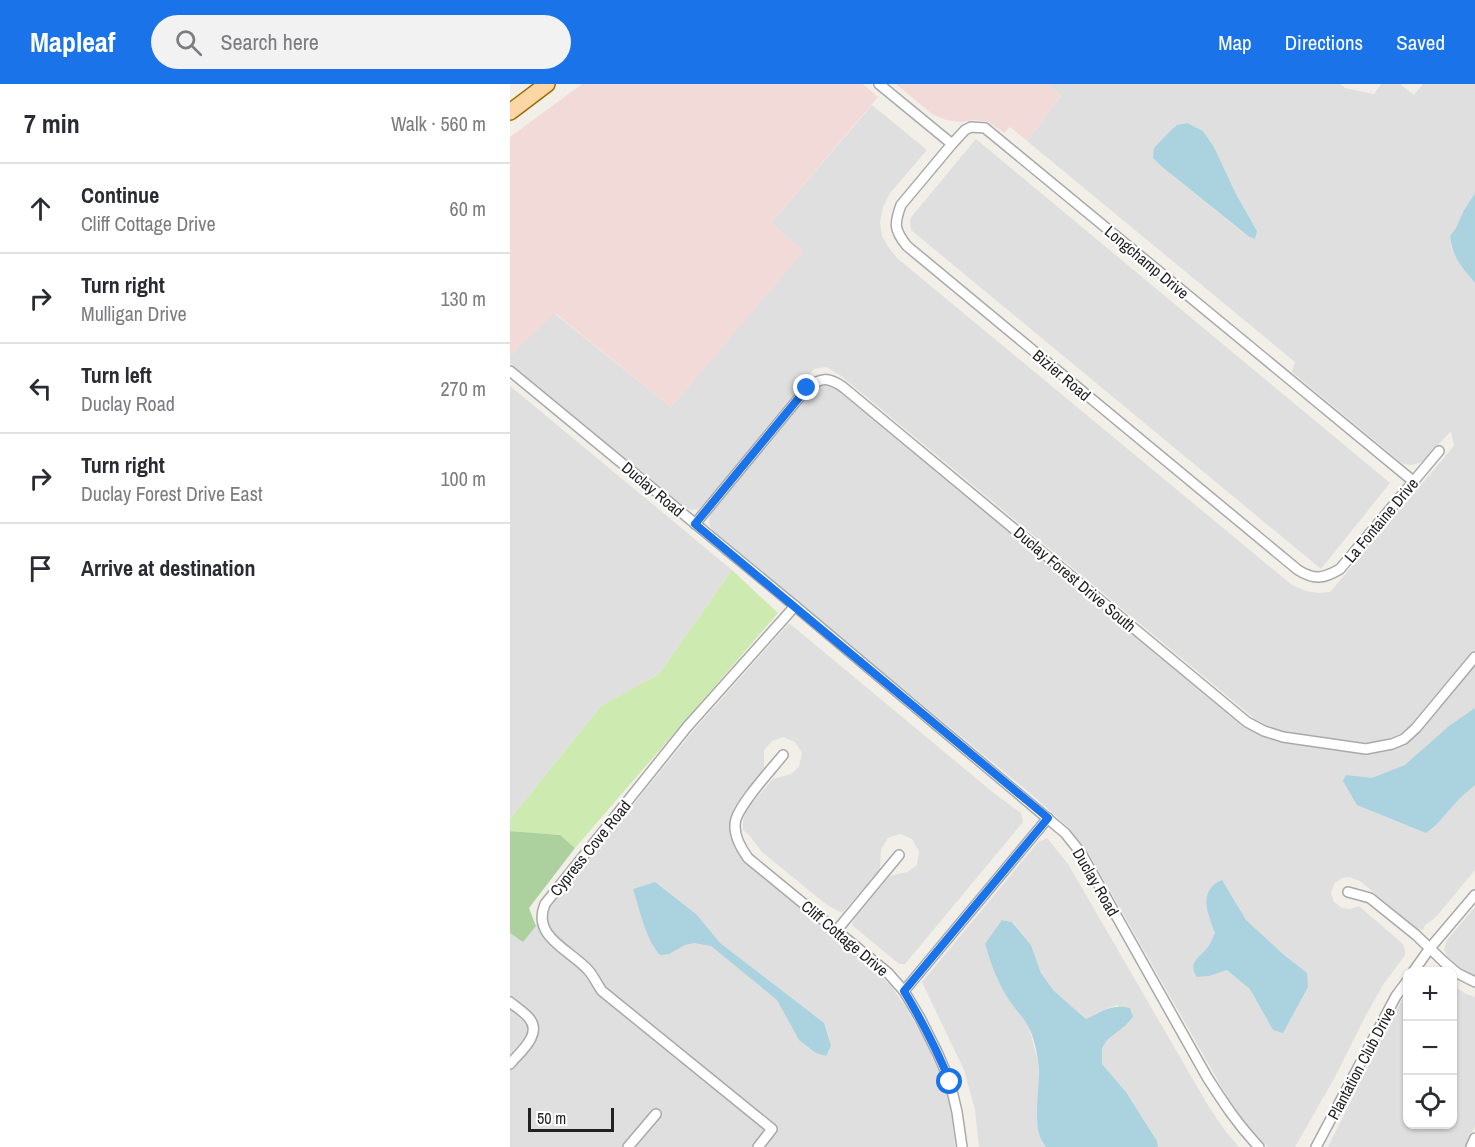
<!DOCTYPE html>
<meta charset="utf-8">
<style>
:root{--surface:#fff;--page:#f2f2f3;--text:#2b2b33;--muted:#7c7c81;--line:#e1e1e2;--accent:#1a73e8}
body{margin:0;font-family:"Archivo Narrow",sans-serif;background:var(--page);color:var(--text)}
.controls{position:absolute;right:18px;bottom:18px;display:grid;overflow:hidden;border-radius:12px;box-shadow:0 2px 4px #0004}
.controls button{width:54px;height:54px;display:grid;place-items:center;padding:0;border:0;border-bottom:2px solid var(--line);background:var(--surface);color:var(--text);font:30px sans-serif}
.scale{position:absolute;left:18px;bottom:15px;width:86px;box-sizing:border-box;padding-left:6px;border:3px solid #222;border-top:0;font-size:16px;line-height:21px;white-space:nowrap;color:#222;-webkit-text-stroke:4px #fff;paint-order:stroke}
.stop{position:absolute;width:18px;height:18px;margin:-14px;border:4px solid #1a73e8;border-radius:50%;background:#fff}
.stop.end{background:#1a73e8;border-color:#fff;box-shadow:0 2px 6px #0008}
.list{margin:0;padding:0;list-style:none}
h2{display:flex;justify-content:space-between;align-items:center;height:78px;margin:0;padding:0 24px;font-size:26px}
h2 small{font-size:20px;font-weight:400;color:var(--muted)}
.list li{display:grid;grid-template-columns:39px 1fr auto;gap:18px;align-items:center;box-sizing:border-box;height:90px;padding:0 24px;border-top:2px solid var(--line)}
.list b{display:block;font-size:22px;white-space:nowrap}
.list p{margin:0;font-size:20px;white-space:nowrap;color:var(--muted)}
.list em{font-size:20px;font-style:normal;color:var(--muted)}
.icon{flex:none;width:33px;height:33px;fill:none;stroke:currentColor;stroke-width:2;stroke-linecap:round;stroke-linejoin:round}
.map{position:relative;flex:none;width:965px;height:1063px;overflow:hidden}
header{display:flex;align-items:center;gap:36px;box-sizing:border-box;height:84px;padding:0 30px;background:var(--accent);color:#fff}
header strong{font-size:28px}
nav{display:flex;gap:33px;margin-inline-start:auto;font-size:21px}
.search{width:420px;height:54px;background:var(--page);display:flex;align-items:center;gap:15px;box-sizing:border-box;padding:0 21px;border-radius:33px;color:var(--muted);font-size:22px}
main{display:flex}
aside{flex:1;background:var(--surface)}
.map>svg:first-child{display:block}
.residential{fill:#e0dfdf;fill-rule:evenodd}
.commercial{fill:#f2dad9}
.grass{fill:#cdebb0}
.forest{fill:#add19e}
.water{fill:#aad3df}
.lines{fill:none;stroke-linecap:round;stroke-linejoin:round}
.street-casing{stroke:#a9a9a9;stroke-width:12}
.primary-casing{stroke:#a06b00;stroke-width:18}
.street{stroke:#fff;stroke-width:9}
.primary{stroke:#fcd6a4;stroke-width:15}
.route{stroke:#1a73e8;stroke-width:8}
.labels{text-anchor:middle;stroke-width:4.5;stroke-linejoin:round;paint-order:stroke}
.street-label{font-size:16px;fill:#222;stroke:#fff}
</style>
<header>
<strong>Mapleaf</strong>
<div class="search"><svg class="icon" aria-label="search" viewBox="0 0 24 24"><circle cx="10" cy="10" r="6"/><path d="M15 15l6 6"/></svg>Search here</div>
<nav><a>Map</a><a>Directions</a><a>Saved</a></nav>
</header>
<main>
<aside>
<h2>7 min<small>Walk · 560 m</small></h2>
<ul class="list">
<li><svg class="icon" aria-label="ahead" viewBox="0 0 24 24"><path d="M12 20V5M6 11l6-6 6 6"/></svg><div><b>Continue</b><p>Cliff Cottage Drive</p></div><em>60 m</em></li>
<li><svg class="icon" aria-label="right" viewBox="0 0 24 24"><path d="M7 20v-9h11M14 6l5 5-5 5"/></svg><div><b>Turn right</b><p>Mulligan Drive</p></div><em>130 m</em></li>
<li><svg class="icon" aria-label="left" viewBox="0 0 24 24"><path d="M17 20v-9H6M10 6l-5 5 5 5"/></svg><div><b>Turn left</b><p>Duclay Road</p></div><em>270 m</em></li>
<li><svg class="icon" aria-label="right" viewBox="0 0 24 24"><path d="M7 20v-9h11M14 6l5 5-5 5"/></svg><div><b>Turn right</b><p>Duclay Forest Drive East</p></div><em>100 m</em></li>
<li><svg class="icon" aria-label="arrive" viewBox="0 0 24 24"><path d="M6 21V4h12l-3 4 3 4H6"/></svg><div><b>Arrive at destination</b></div></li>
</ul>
</aside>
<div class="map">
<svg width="965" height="1063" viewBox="0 0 965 1063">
<rect width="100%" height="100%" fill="#f2efe9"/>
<g class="residential">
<path d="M537 0H830L835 4 864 10 871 0H890L904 11 913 0H965V109L954 126 946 144 940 152 942 165 949 179 965 199V565L903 639 888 651 872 657 855 659 777 649 758 642 745 635 330 291 316 283 304 285 193 421 188 425 181 426 174 423 0 279V272L44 229 161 323 293 167 261 139 362 21 417 66 380 109 373 123 370 139 372 152 379 164 387 174 782 501 796 507 808 509 820 508 944 362 941 347 912 378 902 381 893 380 782 288 785 278 517 57 551 12ZM676 39 693 47 704 63 726 110 747 147 737 152 651 82 644 74 645 64 660 47 667 41Z"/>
<polygon points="466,55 880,399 811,485 401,146 400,137 402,132"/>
<polygon points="0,302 222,486 149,590 91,622 0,735"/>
<polygon points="311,302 322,302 333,309 733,642 750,651 768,658 854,670 874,668 892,661 910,647 965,582 965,786 926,833 915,841 913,846 907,845 850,797 839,793 832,794 824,800 821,809 824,818 832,824 840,825 849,822 893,860 895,866 895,871 873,901 856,931 825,993 785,1063 758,1063 742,1047 719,1016 578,768 558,743 521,710 204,449 200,442 199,437 200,430 300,309"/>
<polygon points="279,539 485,710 511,729 513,738 395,880 389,880 342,841 344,835 380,792 397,788 407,781 409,767 402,755 390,750 378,754 371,765 370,785 332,829 317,821 252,768 239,751 233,746 233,736 237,725 263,695 281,690 289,683 292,669 285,658 273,653 262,657 254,666 254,686 229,717 221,732 221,750 225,765 234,777 366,887 380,901 396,923 417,960 433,997 442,1029 445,1063 0,1063 0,849 13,857 183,647"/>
<polygon points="537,754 558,780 699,1023 716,1048 729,1063 648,1063 647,1057 616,1008 592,980 591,964 597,956 615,942 608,921 595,925 576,935 544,907 531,889 521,861 503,838 493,836 475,861 479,873 498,914 519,943 528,978 529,1012 527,1039 532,1059 536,1063 469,1063 465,1026 454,986 412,898 528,758"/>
<polygon points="965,823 965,892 949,883 938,873 934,866 937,856"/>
<polygon points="943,902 956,910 965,913 965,1042 955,1063 818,1063 886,926 897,909 898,1040 942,1040"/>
</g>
<g class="commercial">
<polygon points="72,0 353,0 368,13 261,139 294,167 161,323 45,229 0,272 0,53"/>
<polygon points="386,0 537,0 551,12 517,57 500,43 494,49 479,38 465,36 451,38 436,36 422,30"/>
</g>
<polygon class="grass" points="222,486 268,529 65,764 50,751 0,747 0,735 91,622 149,590"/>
<polygon class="forest" points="0,747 50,751 65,764 19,824 26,842 13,858 0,849"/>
<g class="water">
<polygon points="677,39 693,47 704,63 726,110 747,147 745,155 738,152 651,82 643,74 644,64 660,47 667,41"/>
<path d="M965 109V199C951 182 943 175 940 152L946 144 954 126Z"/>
<polygon points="965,624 965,701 950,714 925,742 916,749 847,721 833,697 836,691 862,694 895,681 939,642"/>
<path d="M712 796 736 836 774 871 797 889 798 903 773 949 763 946 740 905 717 886 699 892 687 893C677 878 689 875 698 863 701 859 703 853 705 849 698 830 687 807 712 796Z"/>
<path d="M145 798 186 830 210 859 314 939 321 962 316 972 306 969 289 956 267 916 201 862 184 859 175 861 159 870 150 871C135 854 130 826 123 805Z"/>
<path d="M492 836 502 838 521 861 531 889 544 907 576 935C593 927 600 920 620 924L623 933 615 942 597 956 592 964V980L616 1008 647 1057 648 1063H536C519 1045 532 1002 528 977 527 968 523 950 518 942 513 933 505 925 499 916 489 901 480 878 475 860Z"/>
</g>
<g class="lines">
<g class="street-casing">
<g id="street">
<polyline points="369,0 442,60"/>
<path d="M0 287 285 522 555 749 571 769 697 993C713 1018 728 1041 749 1063"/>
<path d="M903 397 475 44 461 43 455 46 442 60 391 121C384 140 384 146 397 162L788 486C804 496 813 495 830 485L929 367"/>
<path d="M185 440 297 304C311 293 318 293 333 303L737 638 754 647 773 653 856 665 882 660 894 655 906 644 965 573"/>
<path d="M273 671C261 686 232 717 226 735 222 749 230 763 238 774L378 889 394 907 410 934 428 970 440 998 447 1028 452 1063"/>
<polyline points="838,808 860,814 906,851 933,877 947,889 965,898"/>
<polyline points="327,846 389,771"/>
<polyline points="903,888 920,864 965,811"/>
<polyline points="394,907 538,734"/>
<path d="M0 918C6 923 14 928 19 934 33 950 10 968 0 980"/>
<polyline points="118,1063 146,1030"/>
<path d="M248 1063 262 1045 92 907C87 900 84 893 79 887 61 866 21 853 35 820L177 643 285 522"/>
<polyline points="806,1063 886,912 898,896"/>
<polyline points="961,1063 965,1054"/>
</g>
</g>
<g class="primary-casing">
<polyline id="primary" points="0,28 37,0"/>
</g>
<use href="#street" class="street"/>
<use href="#primary" class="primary"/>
</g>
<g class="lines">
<path class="route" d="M297 304 185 440 538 734 394 907C412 937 427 966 440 998"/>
</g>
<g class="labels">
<g class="street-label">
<text transform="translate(637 178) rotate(40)" y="6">Longchamp Drive</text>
<text transform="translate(552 291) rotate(40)" y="6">Bizier Road</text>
<text transform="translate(143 405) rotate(40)" y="6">Duclay Road</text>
<text transform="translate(871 436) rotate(-50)" y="6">La Fontaine Drive</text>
<text transform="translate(565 495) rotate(40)" y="6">Duclay Forest Drive South</text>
<text transform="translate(80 764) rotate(-51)" y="6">Cypress Cove Road</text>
<text transform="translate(586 798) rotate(60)" y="6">Duclay Road</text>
<text transform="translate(335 854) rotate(40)" y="6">Cliff Cottage Drive</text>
<text transform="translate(851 979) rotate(-62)" y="6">Plantation Club Drive</text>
</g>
</g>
</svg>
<div class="controls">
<button>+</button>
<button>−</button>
<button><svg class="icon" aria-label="locate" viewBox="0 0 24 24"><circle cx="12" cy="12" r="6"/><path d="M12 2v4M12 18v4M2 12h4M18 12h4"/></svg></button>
</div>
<div class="scale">50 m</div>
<div class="stop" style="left:440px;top:998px"></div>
<div class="stop end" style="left:297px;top:304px"></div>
</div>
</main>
